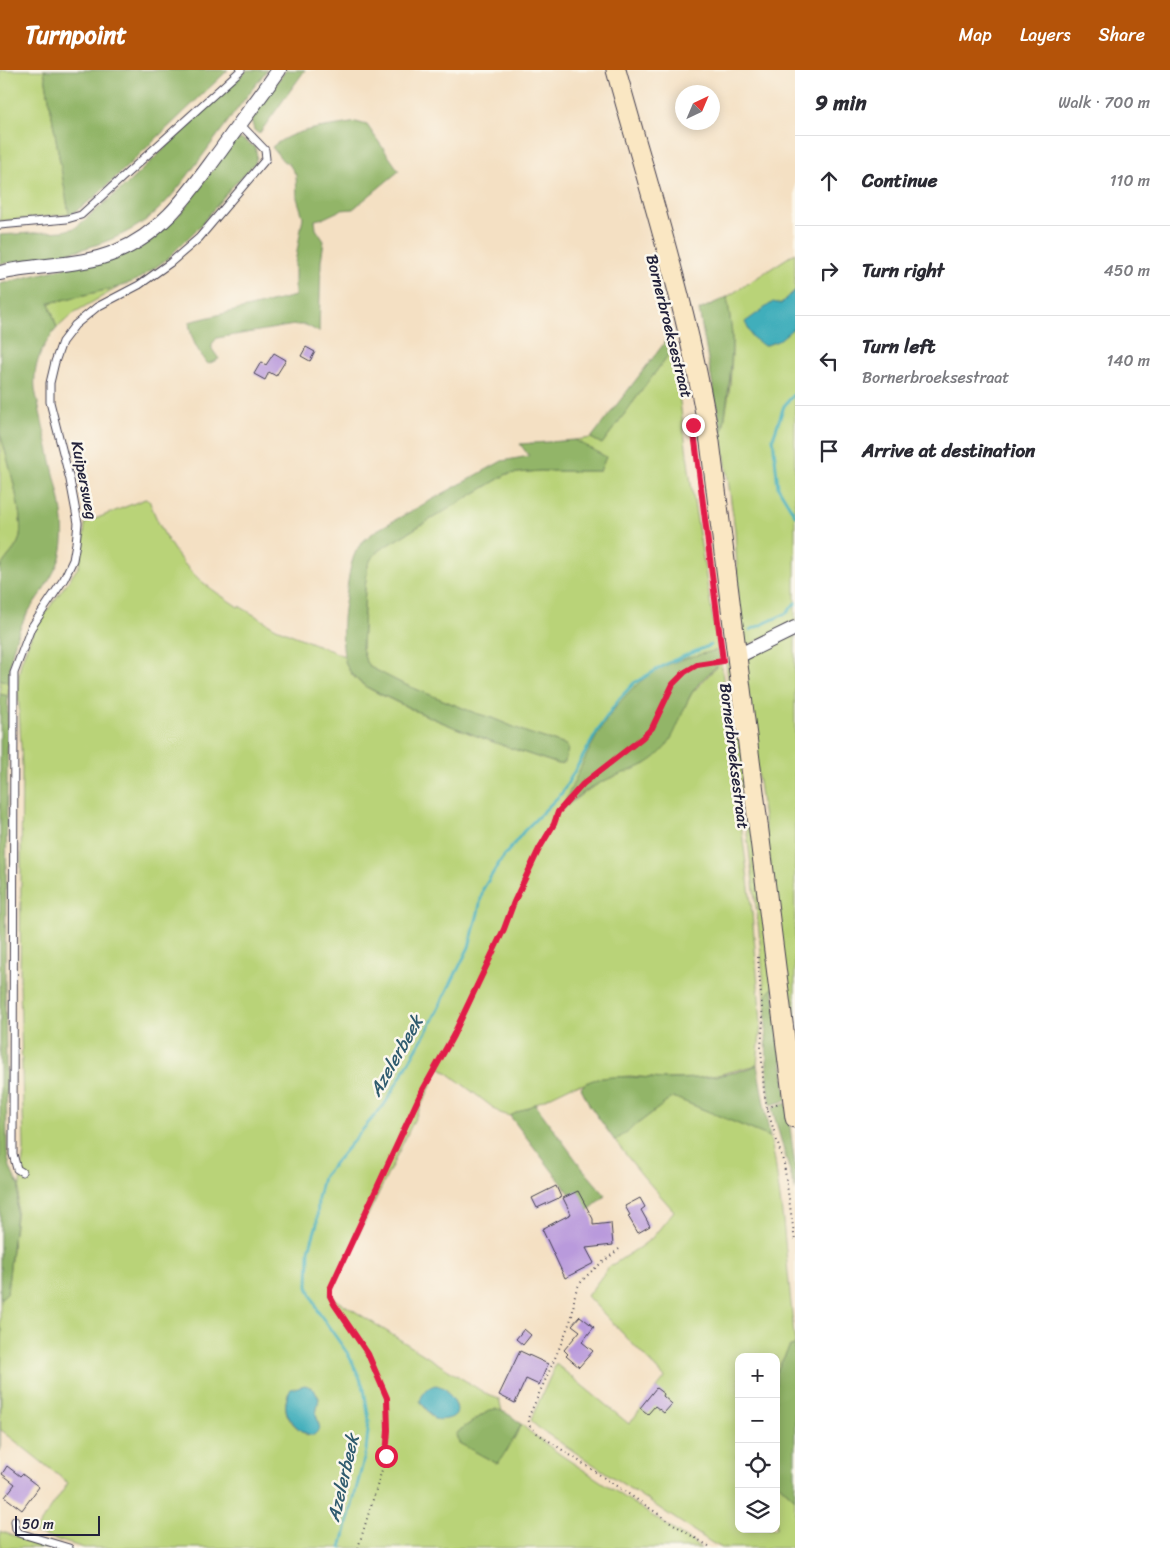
<!DOCTYPE html>
<meta charset="utf-8">
<style>
:root{--surface:#fff;--page:#f2f2f3;--text:#2b2b33;--muted:#7c7c81;--line:#e1e1e2;--accent:#b45309}
body{margin:0;font-family:Sriracha,sans-serif;background:var(--page);color:var(--text)}
.controls{position:absolute;right:15px;bottom:15px;display:grid;overflow:hidden;border-radius:10px;box-shadow:0 2px 12px #0003}
.controls button{width:45px;height:45px;display:grid;place-items:center;padding:0;border:0;border-bottom:1px solid var(--line);background:var(--surface);color:var(--text);font:25px sans-serif}
.compass{position:absolute;left:675px;top:15px;width:45px;height:45px;border-radius:50%;background:var(--surface);box-shadow:0 2px 12px #0003;rotate:44deg}
.scale{position:absolute;left:15px;bottom:12px;width:85px;box-sizing:border-box;padding-left:5px;border:2px solid #22223b;border-top:0;font-size:14px;line-height:18px;white-space:nowrap;color:#22223b;-webkit-text-stroke:4px #fbf7ec;paint-order:stroke}
.stop{position:absolute;width:15px;height:15px;margin:-11px;border:4px solid #e11d48;border-radius:50%;background:#fff}
.stop.end{background:#e11d48;border-color:#fff;box-shadow:0 1px 5px #0008}
.list{margin:0;padding:0;list-style:none}
h2{display:flex;justify-content:space-between;align-items:center;height:65px;margin:0;padding:0 20px;font-size:21px}
h2 small{font-size:16px;font-weight:400;color:var(--muted)}
.list li{display:grid;grid-template-columns:32px 1fr auto;gap:15px;align-items:center;box-sizing:border-box;height:90px;padding:0 20px;border-top:1px solid var(--line)}
.list b{display:block;font-size:19px;white-space:nowrap}
.list p{margin:0;font-size:16px;white-space:nowrap;color:var(--muted)}
.list em{font-size:16px;font-style:normal;color:var(--muted)}
.icon{flex:none;width:28px;height:28px;fill:none;stroke:currentColor;stroke-width:2;stroke-linecap:round;stroke-linejoin:round}
.map{position:relative;flex:none;width:795px;height:1478px;overflow:hidden}
header{display:flex;align-items:center;gap:30px;box-sizing:border-box;height:70px;padding:0 25px;background:var(--accent);color:#fff}
header strong{font-size:24px}
nav{display:flex;gap:28px;margin-inline-start:auto;font-size:18px}
main{display:flex}
aside{flex:1;background:var(--surface)}
.map>svg:first-child{display:block}
.green{fill:#b9d378;stroke:#6e7a5a;fill-rule:evenodd}
.forest{fill:#92b568;stroke:#5a6c52}
.water{fill:#3faebb;stroke:#30687b}
.lines{fill:none;stroke-linecap:round;stroke-linejoin:round}
.stream{stroke:#3faebb;stroke-width:3}
.building{fill:#b99adc}
.service-casing{stroke:#423e4f;stroke-width:9}
.minor-casing{stroke:#423e4f;stroke-width:16}
.secondary-casing{stroke:#423e4f;stroke-width:21}
.path{stroke:#423e4f;stroke-width:2;stroke-dasharray:1 4;stroke-linecap:butt}
.service{stroke:#fff;stroke-width:7}
.minor{stroke:#fff;stroke-width:14}
.secondary{stroke:#fae7c3;stroke-width:19}
.route{stroke:#e11d48;stroke-width:6}
.labels{text-anchor:middle;stroke-width:5;stroke-linejoin:round;paint-order:stroke}
.street-label{font-size:16px;fill:#22223b;stroke:#fbf7ec}
.water-label{font-size:18px;font-style:italic;fill:#2e5a6e;stroke:#fbf7ec}
</style>
<header>
<strong>Turnpoint</strong>
<nav><a>Map</a><a>Layers</a><a>Share</a></nav>
</header>
<main>
<div class="map">
<svg width="795" height="1478" viewBox="0 0 795 1478">
<rect width="100%" height="100%" fill="#fbf7ec"/>
<filter id="ink" filterUnits="userSpaceOnUse"><feTurbulence type="fractalNoise" baseFrequency=".02" numOctaves="2"/><feDisplacementMap in="SourceGraphic" scale="10" xChannelSelector="R" yChannelSelector="G"/><feConvolveMatrix kernelMatrix="1 2 1 2 8 2 1 2 1" color-interpolation-filters="sRGB"/></filter>
<filter id="wash" filterUnits="userSpaceOnUse"><feTurbulence type="fractalNoise" baseFrequency=".0096" numOctaves="4" result="noise"/><feDisplacementMap in="SourceGraphic" scale="20" xChannelSelector="R" yChannelSelector="G"/><feGaussianBlur stdDeviation="1.12" result="paint"/><feColorMatrix in="noise" values="0 0 0 0 0 0 0 0 0 0 0 0 0 0 0 0 0 1.4 0 .05"/><feComposite in="paint" operator="in"/></filter>
<g filter="url(#wash)">
<rect width="100%" height="100%" fill="#f4e0c3"/>
<g class="green">
<polygon points="0,0 44,0 69,144 0,151"/>
<polygon points="795,183 795,554 748,575 741,570 740,560 735,460 722,366 730,316 732,285 732,263 727,227"/>
<polygon points="119,217 75,242 57,258 49,233"/>
<path d="M672 280 676 302 691 414 718 580 701 585 616 636 591 678 563 739 582 724 603 711 646 694 683 640 692 623 721 592 752 842 761 953 757 995 717 1005 698 1008 663 1009 630 1006 603 1008 588 1012 582 1015 572 1016 510 1046 500 1043 440 997 329 1225 488 1325 499 1329 502 1341 490 1340 460 1360 456 1365 459 1373 496 1393 521 1354 530 1362 561 1385 701 1478H84L34 1463 68 1413 0 1359 2 1260 0 1255V1229L7 1223 24 1080 20 913 22 696 18 618 19 604 21 592 34 559 79 496 83 477 85 453 145 429 149 430C160 460 176 489 200 510 212 520 225 528 238 537L239 536 276 558 344 586C346 596 349 602 356 609 367 620 383 625 396 632 448 657 503 676 558 694H562L568 679 566 675 528 663 492 648 475 643 401 613 370 597 366 592 362 578 365 518 368 495 371 489 379 480 507 404 540 401H600L606 387 575 370 591 368 602 374ZM311 1317 316 1322 319 1328 316 1344 320 1359 307 1365C291 1354 281 1345 288 1324ZM445 1318 457 1337 434 1349 422 1334C418 1320 435 1320 445 1318Z"/>
<path d="M0 364C7 386 24 445 20 466 18 479 5 487 0 499Z"/>
<polygon points="795,562 795,980 744,600 747,589"/>
<polygon points="731,591 773,917 765,928 759,861 726,593"/>
<polygon points="0,609 9,613 8,626 0,624"/>
<polygon points="673,1027 770,1067 775,1091 783,1151 795,1275 790,1276 776,1302 776,1287 739,1287 739,1378 736,1387 739,1390 739,1459 776,1459 776,1411 795,1429 795,1478 722,1478 712,1473 540,1359 533,1353 531,1349 556,1294 629,1354 665,1308 587,1226 609,1197 640,1177 652,1168 674,1141 642,1105 615,1071"/>
<polygon points="0,1461 2,1462 56,1478 0,1478"/>
</g>
<g class="forest">
<polygon points="44,0 228,0 95,127 72,144 69,144"/>
<path d="M247 0H267C245 28 224 57 203 85 185 109 167 136 142 153 100 181 48 187 0 194V165L63 161 75 158 125 116Z"/>
<polygon points="286,0 305,0 259,64 254,60 251,49"/>
<path d="M356 52 367 55 399 101 353 139 341 140 324 148 315 150 316 159 324 171 321 191 319 262 306 255H294L217 268 212 274V279L219 289 208 294C197 280 191 270 189 252L295 226V193L303 147 297 128 296 105 289 94 283 91 272 77C296 57 327 58 356 52Z"/>
<path d="M242 69 255 77 257 86 255 93 230 119 200 156 167 189 156 197 137 210 119 217 49 233 57 258C41 278 33 294 35 320 40 344 46 367 51 391 58 422 69 456 60 488 53 508 38 526 27 544 15 565 9 589 9 613L0 609V499C5 487 18 479 20 466 24 445 7 386 0 364V214L138 179 153 169 182 142 195 125 228 77 237 70Z"/>
<path d="M727 227C729 240 731 253 732 266 732 300 727 332 722 366L699 240Z"/>
<polygon points="669,267 672,280 602,374 591,368"/>
<path d="M575 370 606 387 600 401H540L507 404 379 480 371 489 368 495 365 518 362 578 366 592 370 597 401 613 475 643 492 648 528 663 566 675 568 679 565 692 562 694H559C503 676 448 657 395 631 379 623 359 616 349 600 340 588 342 548 345 533 348 516 349 488 360 475 364 469 372 464 377 460L502 391 529 386 520 374Z"/>
<path d="M718 580 721 592C711 602 697 613 690 626 680 645 676 668 660 683 645 699 621 702 602 712 587 719 574 729 561 740 585 690 606 630 657 600 672 591 700 584 718 580Z"/>
<path d="M0 624 8 626 5 912 7 1079C8 1093 11 1103 19 1115L7 1223 0 1229Z"/>
<path d="M773 917 787 1030 771 1035C765 999 767 964 765 928Z"/>
<path d="M757 995 770 1067 673 1027 615 1071 590 1036 581 1018C592 1001 644 1008 663 1009 674 1009 686 1009 697 1008 713 1007 744 1002 757 995Z"/>
<polygon points="787,1033 795,1097 795,1120 772,1038"/>
<polygon points="535,1034 582,1098 605,1125 604,1127 583,1145 572,1123 570,1124 510,1046"/>
<polygon points="0,1255 2,1260 0,1381"/>
<polygon points="795,1275 795,1429 776,1411 776,1302 790,1276"/>
<path d="M495 1339C505 1341 513 1347 521 1354L515 1367 499 1392 496 1393 459 1373 456 1365 460 1360 490 1340Z"/>
</g>
<g class="water">
<polygon points="795,220 795,257 778,271 764,276 752,267 745,252 773,232 781,234"/>
<path d="M305 1315C312 1317 316 1321 319 1328L316 1344 320 1359 314 1365C306 1365 301 1361 296 1356 284 1345 283 1332 291 1319Z"/>
<path d="M436 1315 445 1318C448 1324 454 1329 456 1336 461 1349 442 1351 434 1349L420 1331C422 1324 428 1316 436 1315Z"/>
</g>
<g class="lines">
<g class="stream">
<polyline points="795,323 784,336 773,368 778,417 795,445"/>
<polyline points="750,560 787,543 795,533"/>
<polyline points="341,1478 366,1381 369,1350 364,1319 359,1306 348,1284 319,1243 308,1217 309,1180 317,1154 318,1128 323,1107 386,1032 430,955 469,877 478,843 483,819 501,790 524,761 562,723 601,655 619,629 634,613 670,592 711,575"/>
</g>
</g>
<g id="blocks">
<g class="building">
<polygon points="306,277 315,282 310,291 301,286"/>
<polygon points="274,283 286,290 276,306 269,302 265,310 254,304 261,292 266,295"/>
<polygon points="556,1116 561,1127 537,1138 532,1128"/>
<polygon points="578,1121 593,1149 593,1155 611,1153 613,1175 586,1178 594,1193 565,1208 542,1159 571,1144 563,1128"/>
<polygon points="640,1128 645,1137 641,1140 650,1156 638,1163 628,1146 630,1145 625,1136"/>
<polygon points="580,1246 594,1257 582,1272 593,1281 579,1297 566,1286 568,1284 564,1280 580,1261 572,1255"/>
<polygon points="524,1259 531,1265 523,1275 516,1269"/>
<polygon points="520,1281 548,1294 539,1315 526,1309 515,1333 499,1325"/>
<polygon points="656,1318 664,1324 663,1326 672,1334 664,1343 655,1336 648,1344 640,1338"/>
<polygon points="7,1396 20,1406 22,1404 39,1417 22,1440 5,1427 15,1414 2,1404"/>
</g>
</g>
</g>
<g filter="url(#ink)">
<use href="#blocks" fill-opacity="0" stroke="#423e4f" stroke-width="1"/>
<g class="lines">
<g class="service-casing">
<g id="service">
<polyline points="0,155 67,149 81,145 241,0"/>
<polyline points="22,1102 17,1099 13,1084 14,603 31,558 64,509 73,490 76,473 78,453 70,410 50,332 50,313 55,292 62,272 75,255 97,237 139,215 170,193 199,168 266,89 265,80 240,54"/>
<polyline points="15,1451 16,1459 19,1463 69,1478"/>
</g>
</g>
<g class="minor-casing">
<g id="minor">
<path d="M0 203C38 194 80 197 116 182 164 163 191 120 221 80 240 53 260 27 279 0"/>
<polyline points="736,587 795,558"/>
</g>
</g>
<g class="secondary-casing">
<path id="secondary" d="M616 0C650 123 690 246 710 372L795 1048"/>
</g>
<g class="path">
<polyline points="758,887 763,950 761,978 764,1021 767,1038 784,1094 795,1171"/>
<polyline points="767,1038 779,1033"/>
<path d="M619 1179C606 1190 589 1201 579 1215 572 1226 575 1238 571 1249 558 1283 543 1315 528 1348L530 1356 537 1363 687 1463 712 1478"/>
<polyline points="358,1478 386,1387 388,1360 387,1328 368,1284 334,1234 330,1226 330,1219 420,1025 453,966 504,859 513,832 539,779 554,754 558,742 583,714 642,668 652,658 673,614 685,602 697,595 722,591"/>
</g>
<use href="#service" class="service"/>
<use href="#minor" class="minor"/>
<use href="#secondary" class="secondary"/>
</g>
</g>
<g class="lines" filter="url(#ink)">
<polyline class="route" points="386,1386 388,1360 387,1328 368,1284 334,1234 330,1226 330,1219 420,1025 453,966 504,859 514,832 539,779 554,754 558,742 583,714 642,668 652,658 673,614 685,602 697,595 723,591 693,355"/>
</g>
<g class="labels">
<g class="street-label">
<text transform="translate(670 256) rotate(76)" y="6">Bornerbroeksestraat</text>
<text transform="translate(85 410) rotate(79)" y="6">Kuipersweg</text>
<text transform="translate(735 686) rotate(83)" y="6">Bornerbroeksestraat</text>
</g>
<g class="water-label">
<text transform="translate(396 986) rotate(-60)" y="6">Azelerbeek</text>
<text transform="translate(343 1408) rotate(-77)" y="6">Azelerbeek</text>
</g>
</g>
</svg>
<div class="controls">
<button>+</button>
<button>−</button>
<button><svg class="icon" aria-label="locate" viewBox="0 0 24 24"><circle cx="12" cy="12" r="6"/><path d="M12 2v4M12 18v4M2 12h4M18 12h4"/></svg></button>
<button><svg class="icon" aria-label="layers" viewBox="0 0 24 24"><path d="M12 4l9 5-9 5-9-5zM3 14l9 5 9-5"/></svg></button>
</div>
<svg class="compass" viewBox="-18 -18 36 36"><path d="M0-13l5 13h-10z" fill="#e53935"/><path d="M0 13l5-13h-10z" fill="#7c7c81"/></svg>
<div class="scale">50 m</div>
<div class="stop" style="left:386px;top:1386px"></div>
<div class="stop end" style="left:693px;top:355px"></div>
</div>
<aside>
<h2>9 min<small>Walk · 700 m</small></h2>
<ul class="list">
<li><svg class="icon" aria-label="ahead" viewBox="0 0 24 24"><path d="M12 20V5M6 11l6-6 6 6"/></svg><div><b>Continue</b></div><em>110 m</em></li>
<li><svg class="icon" aria-label="right" viewBox="0 0 24 24"><path d="M7 20v-9h11M14 6l5 5-5 5"/></svg><div><b>Turn right</b></div><em>450 m</em></li>
<li><svg class="icon" aria-label="left" viewBox="0 0 24 24"><path d="M17 20v-9H6M10 6l-5 5 5 5"/></svg><div><b>Turn left</b><p>Bornerbroeksestraat</p></div><em>140 m</em></li>
<li><svg class="icon" aria-label="arrive" viewBox="0 0 24 24"><path d="M6 21V4h12l-3 4 3 4H6"/></svg><div><b>Arrive at destination</b></div></li>
</ul>
</aside>
</main>
